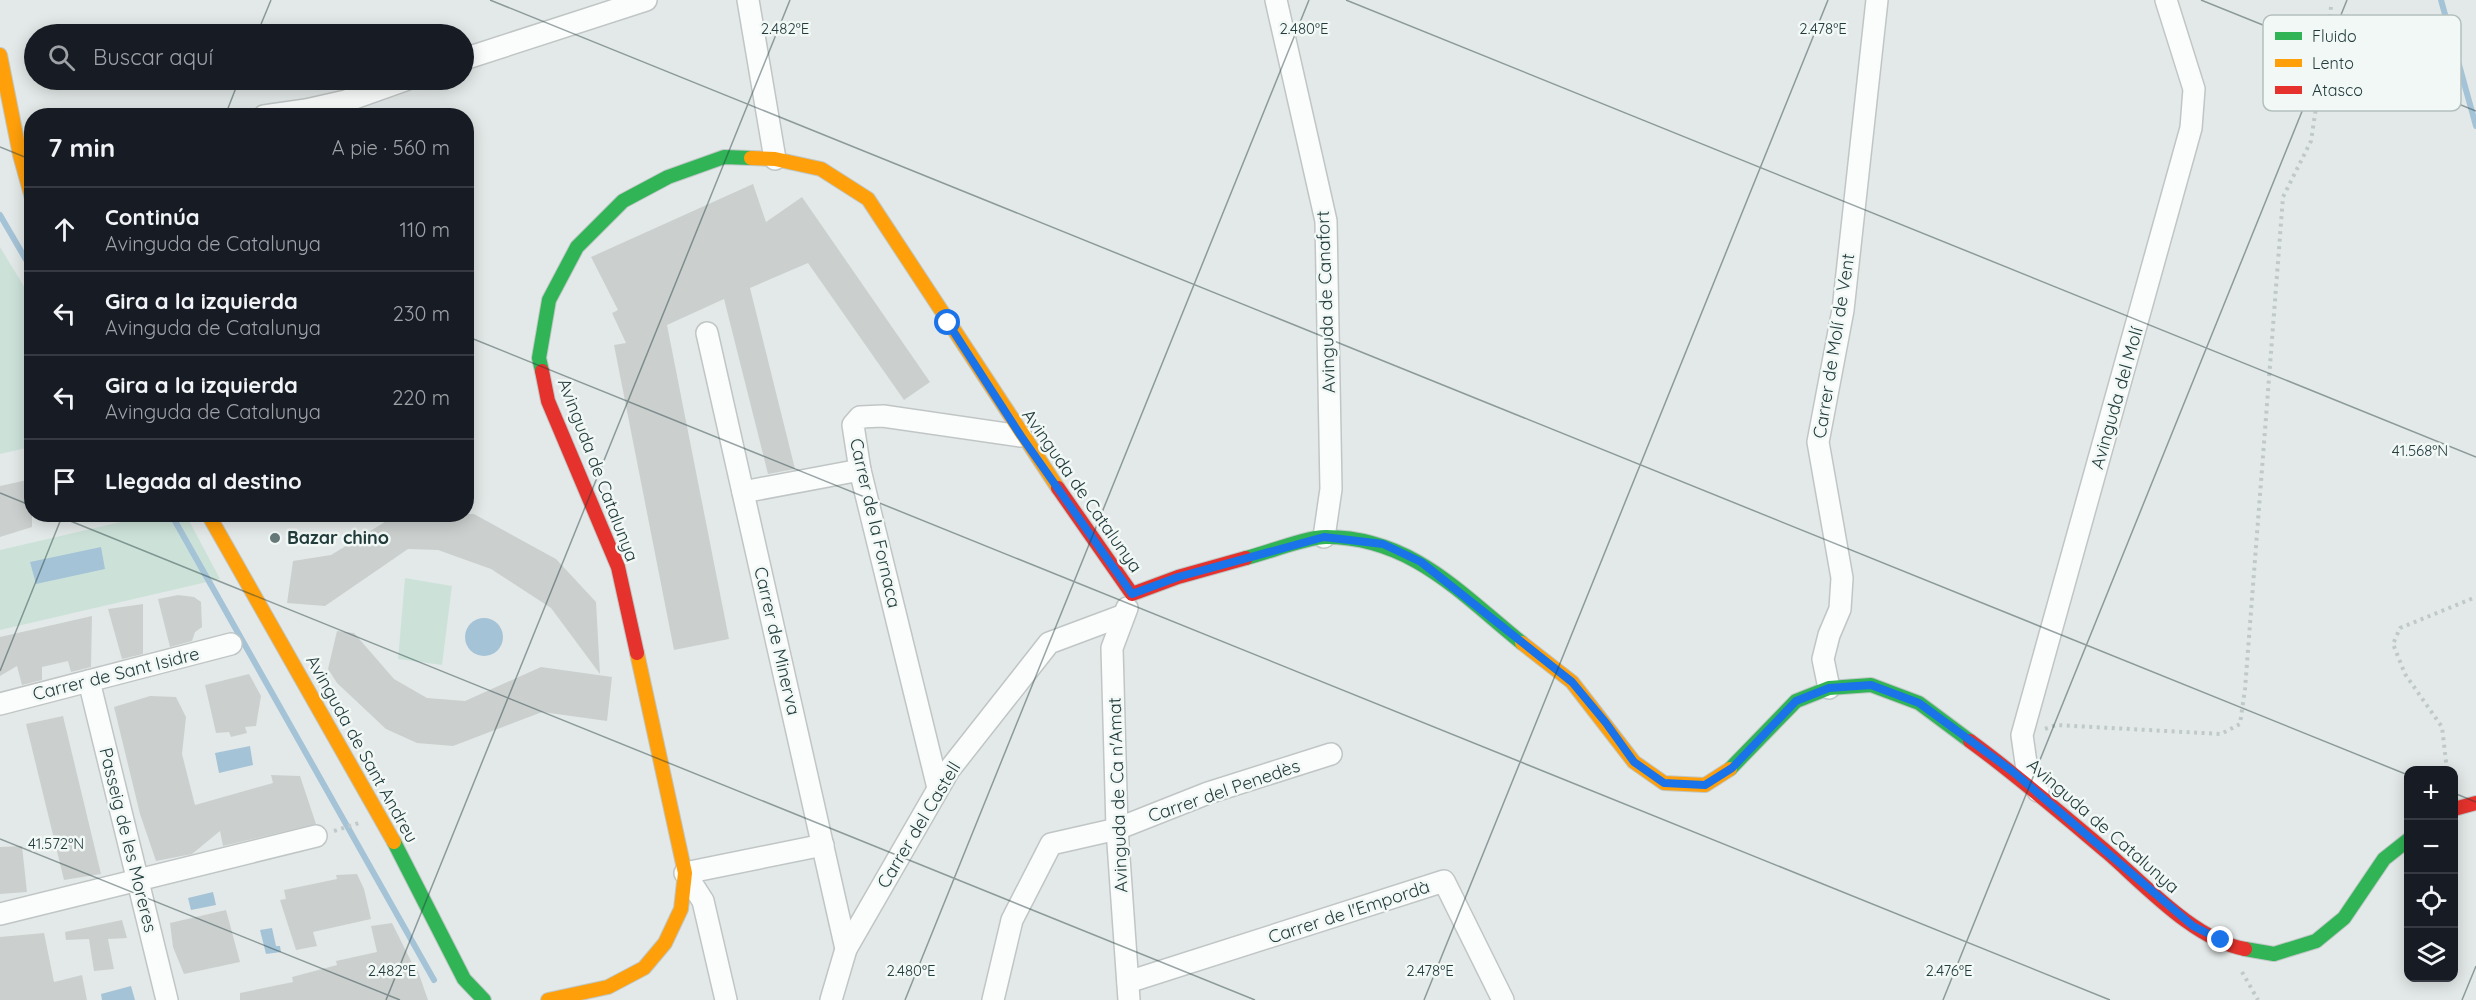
<!DOCTYPE html>
<html lang="es">
<meta charset="utf-8">
<style>
:root{--surface:#171b24;--page:#20242c;--text:#f1f3f6;--muted:#9ea1a6;--line:#363941}
body{margin:0;font-family:Quicksand,sans-serif;background:var(--page);color:var(--text)}
.controls{position:absolute;right:18px;bottom:18px;display:grid;overflow:hidden;border-radius:12px;box-shadow:0 3px 15px #0003}
.controls button{width:54px;height:54px;display:grid;place-items:center;padding:0;border:0;border-bottom:2px solid var(--line);background:var(--surface);color:var(--text);font:30px sans-serif}
.stop{position:absolute;width:18px;height:18px;margin:-14px;border:4px solid #1a73e8;border-radius:50%;background:#fff}
.stop.end{background:#1a73e8;border-color:#fff;box-shadow:0 2px 6px #0008}
.list{margin:0;padding:0;list-style:none}
h2{display:flex;justify-content:space-between;align-items:center;height:78px;margin:0;padding:0 24px;font-size:26px}
h2 small{font-size:20px;font-weight:400;color:var(--muted)}
.list li{display:grid;grid-template-columns:39px 1fr auto;gap:18px;align-items:center;box-sizing:border-box;height:84px;padding:0 24px;border-top:2px solid var(--line)}
.list b{display:block;font-size:22px;white-space:nowrap}
.list p{margin:0;font-size:20px;white-space:nowrap;color:var(--muted)}
.list em{font-size:20px;font-style:normal;color:var(--muted)}
.icon{flex:none;width:33px;height:33px;fill:none;stroke:currentColor;stroke-width:2;stroke-linecap:round;stroke-linejoin:round}
.map{position:relative;flex:none;width:2476px;height:1000px;overflow:hidden}
.search{position:absolute;background:var(--surface);box-shadow:0 3px 15px #0003;left:24px;top:24px;width:450px;height:66px;display:flex;align-items:center;gap:15px;box-sizing:border-box;padding:0 21px;border-radius:33px;color:var(--muted);font-size:22px}
.panel{position:absolute;background:var(--surface);box-shadow:0 3px 15px #0003;left:24px;top:108px;width:450px;height:414px;border-radius:24px}
.map>svg:first-child{display:block}
.green{fill:#cce2d9}
.water{fill:#a5c3d7}
.lines{fill:none;stroke-linecap:round;stroke-linejoin:round}
.stream{stroke:#a5c3d7;stroke-width:6}
.building{fill:#cbd0cf}
.street-casing{stroke:#c0c6c5;stroke-width:24}
.fast-casing{stroke:#bfc7c6;stroke-width:16}
.slow-casing{stroke:#bfc7c6;stroke-width:16}
.jam-casing{stroke:#bfc7c6;stroke-width:16}
.path{stroke:#c0c9c9;stroke-width:4;stroke-dasharray:3 4.5;stroke-linecap:butt}
.street{stroke:#fbfcfc;stroke-width:21}
.fast{stroke:#30b455;stroke-width:14}
.slow{stroke:#ff9f0a;stroke-width:14}
.jam{stroke:#e5322d;stroke-width:14}
.route{stroke:#1a73e8;stroke-width:8}
.ticks{fill:none;stroke:#223c3c;stroke-width:1.5;stroke-opacity:0.45}
.poi-dot{fill:#667978;stroke:#f2f8f6;stroke-width:2}
.labels{text-anchor:middle;stroke-width:5;stroke-linejoin:round;paint-order:stroke}
.street-label{font-size:18px;fill:#223c3c;stroke:#f2f8f6}
.poi-label{font-size:18px;font-weight:bold;fill:#223c3c;stroke:#f2f8f6;text-anchor:start}
.key{fill:#f2f8f6;stroke:#b4c0be;stroke-width:1.5}
.key-label{font-size:16px;fill:#223c3c}
.ticks-label{font-size:15px;text-anchor:middle;fill:#223c3c;stroke:#f2f8f6;stroke-width:5;stroke-linejoin:round;paint-order:stroke}
</style>
<div class="map">
<svg width="2476" height="1000" viewBox="0 0 2476 1000">
<rect width="100%" height="100%" fill="#e3e9e8"/>
<g class="green">
<polygon points="0,247 31,298 31,447 0,454"/>
<polygon points="151,515 186,515 220,579 0,630 0,550"/>
<polygon points="405,578 452,586 442,665 398,659"/>
</g>
<g class="water">
<polygon points="101,547 105,569 36,584 30,562"/>
<circle cx="484" cy="637" r="19"/>
<polygon points="250,746 253,765 219,773 215,753"/>
<polygon points="213,892 216,905 191,910 188,898"/>
<polygon points="272,928 276,946 280,946 281,952 266,954 260,930"/>
<polygon points="131,986 135,1000 102,1000 101,994"/>
</g>
<g class="lines">
<g class="stream">
<polyline points="2441,0 2476,126"/>
<polyline points="0,215 32,270"/>
<polyline points="171,514 434,980"/>
</g>
</g>
<g class="building">
<polygon points="753,184 766,222 802,197 930,382 904,400 808,263 750,288 795,469 768,474 724,299 667,325 729,639 674,650 614,345 626,343 612,313 618,310 591,257"/>
<polygon points="32,479 32,527 0,537 0,486"/>
<polygon points="398,514 474,514 556,559 596,602 600,674 551,608 491,569 438,550 408,549 325,606 287,603 293,561 331,555"/>
<polygon points="178,595 194,597 201,602 202,627 195,632 192,641 170,647 158,599"/>
<polygon points="143,604 143,654 122,659 108,609"/>
<polygon points="92,616 91,667 71,672 68,661 42,667 42,680 22,685 17,666 0,676 0,637"/>
<polygon points="337,631 354,633 394,679 427,698 465,701 541,667 612,677 607,721 542,712 453,746 417,743 386,729 337,683 328,669"/>
<polygon points="249,674 261,696 256,726 245,727 247,733 231,737 229,732 216,733 205,685"/>
<polygon points="150,696 176,697 186,717 182,754 195,805 273,783 271,775 300,776 316,824 223,846 220,831 192,854 156,861 140,814 114,707"/>
<polygon points="63,716 101,874 64,880 26,724"/>
<polygon points="22,846 27,892 0,894 0,847"/>
<polygon points="357,874 364,889 371,919 313,932 317,946 296,950 280,900 286,899 284,890 337,879 336,875"/>
<polygon points="226,910 240,962 184,974 173,947 170,923"/>
<polygon points="122,920 127,938 108,939 114,969 94,971 89,939 66,940 65,932"/>
<polygon points="392,923 412,963 415,963 428,1000 240,1000 240,993 293,982 292,977 337,965 336,961 377,952 371,926"/>
<polygon points="44,933 54,982 82,975 87,1000 0,1000 0,937"/>
</g>
<g class="lines">
<g class="street-casing">
<g id="street">
<polyline points="748,0 775,159"/>
<polyline points="1276,0 1326,221 1331,489 1324,537"/>
<polyline points="464,59 646,0"/>
<polyline points="264,116 306,110 346,101 405,80"/>
<polyline points="707,333 846,949"/>
<polyline points="743,492 860,470"/>
<polyline points="1127,608 1112,648 1117,829 1129,1000"/>
<polyline points="89,681 167,1000"/>
<polyline points="1829,688 1823,659 1829,635 1840,609 1842,578 1818,442 1843,310 1877,0"/>
<polyline points="0,704 231,644"/>
<polyline points="938,788 860,470 853,425 860,417 883,416 1021,436"/>
<polyline points="2038,791 2026,763 2022,735 2191,128 2194,89 2166,0"/>
<polyline points="0,914 316,836"/>
<polyline points="1128,982 1444,881 1503,1000"/>
<polyline points="726,1000 703,901 685,873 823,845"/>
<polyline points="831,1000 846,949 949,770 1049,643 1124,615"/>
<polyline points="993,1000 1012,920 1051,844 1117,829 1208,793 1331,754"/>
</g>
</g>
<g class="fast-casing">
<g id="fast">
<polyline points="542,371 539,358 549,300 577,247 623,201 668,177 724,157 751,158"/>
<path d="M1246 558C1267 553 1306 537 1326 537 1411 537 1460 593 1522 643"/>
<polyline points="1730,769 1796,701 1829,688 1871,685 1919,703 1970,741"/>
<polyline points="394,842 464,979 484,1000"/>
<polyline points="2245,949 2274,954 2316,941 2344,918 2384,859 2408,840"/>
</g>
</g>
<g class="slow-casing">
<g id="slow">
<polyline points="0,55 20,155 32,198"/>
<polyline points="751,158 775,159 821,169 868,199 1058,488"/>
<polyline points="208,514 394,842"/>
<polyline points="1522,643 1572,682 1634,762 1664,783 1705,785 1730,769"/>
<polyline points="548,1000 608,987 644,968 665,943 681,909 685,873 637,653"/>
</g>
</g>
<g class="jam-casing">
<g id="jam">
<polyline points="542,371 548,401 618,567 637,653"/>
<polyline points="1058,488 1132,594 1178,577 1246,558"/>
<path d="M1970 741C2018 776 2063 815 2108 853 2146 886 2195 940 2245 949"/>
<polyline points="2454,809 2476,803"/>
</g>
</g>
<g class="path">
<polyline points="2045,729 2056,725 2221,734 2240,724 2245,689 2283,197 2311,141 2331,7"/>
<polyline points="2447,770 2442,727 2405,674 2393,644 2400,628 2476,597"/>
<polyline points="334,831 359,823"/>
<polyline points="2242,972 2258,1000"/>
</g>
<use href="#street" class="street"/>
<use href="#fast" class="fast"/>
<use href="#slow" class="slow"/>
<use href="#jam" class="jam"/>
</g>
<g class="lines">
<polyline class="route" points="948,323 1021,436 1132,594 1178,577 1324,537 1383,544 1421,562 1572,682 1606,723 1634,762 1664,783 1705,785 1732,768 1796,701 1829,688 1871,685 1919,703 2012,771 2193,926 2221,940"/>
</g>
<path class="ticks" d="M490 0 2408 775M1346 0 2476 457M2201 0 2476 111M257 34 271 0M225 116 239 80M0 147 32 160M466 336 2110 1000M0 493 32 506M53 514 1255 1000M0 671 63 514M2454 793 2476 802M0 839 400 1000M386 1000 790 0M905 1000 1309 0M1424 1000 1828 0M1943 1000 2347 0M2462 1000 2476 966"/>
<circle class="poi-dot" cx="275" cy="538" r="6"/>
<g class="labels">
<g class="street-label">
<text transform="translate(1326 302) rotate(-92)" y="6">Avinguda de Canafort</text>
<text transform="translate(1834 346) rotate(-81)" y="6">Carrer de Molí de Vent</text>
<text transform="translate(2117 398) rotate(-74)" y="6">Avinguda del Molí</text>
<text transform="translate(598 470) rotate(69)" y="6">Avinguda de Catalunya</text>
<text transform="translate(1082 491) rotate(55)" y="6">Avinguda de Catalunya</text>
<text transform="translate(875 523) rotate(77)" y="6">Carrer de la Fornaca</text>
<text transform="translate(777 641) rotate(77)" y="6">Carrer de Minerva</text>
<text transform="translate(116 674) rotate(-14)" y="6">Carrer de Sant Isidre</text>
<text transform="translate(362 749) rotate(61)" y="6">Avinguda de Sant Andreu</text>
<text transform="translate(1224 791) rotate(-19)" y="6">Carrer del Penedès</text>
<text transform="translate(1118 795) rotate(-92)" y="6">Avinguda de Ca n'Amat</text>
<text transform="translate(919 825) rotate(-59)" y="6">Carrer del Castell</text>
<text transform="translate(2103 826) rotate(41)" y="6">Avinguda de Catalunya</text>
<text transform="translate(128 840) rotate(76)" y="6">Passeig de les Moreres</text>
<text transform="translate(1349 912) rotate(-18)" y="6">Carrer de l'Empordà</text>
</g>
<g class="poi-label">
<text x="287" y="544">Bazar chino</text>
</g>
</g>
<rect x="2263" y="15" width="198" height="96" rx="9" class="key"/>
<rect x="2275" y="32" width="27" height="8" fill="#30b455"/>
<rect x="2275" y="59" width="27" height="8" fill="#ff9f0a"/>
<rect x="2275" y="86" width="27" height="8" fill="#e5322d"/>
<g class="key-label">
<text x="2312" y="42">Fluido</text>
<text x="2312" y="69">Lento</text>
<text x="2312" y="96">Atasco</text>
</g>
<g class="ticks-label">
<text x="785" y="34">2.482°E</text>
<text x="1304" y="34">2.480°E</text>
<text x="1823" y="34">2.478°E</text>
<text x="2420" y="456">41.568°N</text>
<text x="56" y="849">41.572°N</text>
<text x="392" y="976">2.482°E</text>
<text x="911" y="976">2.480°E</text>
<text x="1430" y="976">2.478°E</text>
<text x="1949" y="976">2.476°E</text>
</g>
</svg>
<div class="controls">
<button>+</button>
<button>−</button>
<button><svg class="icon" aria-label="locate" viewBox="0 0 24 24"><circle cx="12" cy="12" r="6"/><path d="M12 2v4M12 18v4M2 12h4M18 12h4"/></svg></button>
<button><svg class="icon" aria-label="layers" viewBox="0 0 24 24"><path d="M12 4l9 5-9 5-9-5zM3 14l9 5 9-5"/></svg></button>
</div>
<div class="stop" style="left:948px;top:323px"></div>
<div class="stop end" style="left:2221px;top:940px"></div>
<div class="search"><svg class="icon" aria-label="search" viewBox="0 0 24 24"><circle cx="10" cy="10" r="6"/><path d="M15 15l6 6"/></svg>Buscar aquí</div>
<section class="panel">
<h2>7 min<small>A pie · 560 m</small></h2>
<ul class="list">
<li><svg class="icon" aria-label="ahead" viewBox="0 0 24 24"><path d="M12 20V5M6 11l6-6 6 6"/></svg><div><b>Continúa</b><p>Avinguda de Catalunya</p></div><em>110 m</em></li>
<li><svg class="icon" aria-label="left" viewBox="0 0 24 24"><path d="M17 20v-9H6M10 6l-5 5 5 5"/></svg><div><b>Gira a la izquierda</b><p>Avinguda de Catalunya</p></div><em>230 m</em></li>
<li><svg class="icon" aria-label="left" viewBox="0 0 24 24"><path d="M17 20v-9H6M10 6l-5 5 5 5"/></svg><div><b>Gira a la izquierda</b><p>Avinguda de Catalunya</p></div><em>220 m</em></li>
<li><svg class="icon" aria-label="arrive" viewBox="0 0 24 24"><path d="M6 21V4h12l-3 4 3 4H6"/></svg><div><b>Llegada al destino</b></div></li>
</ul>
</section>
</div>
